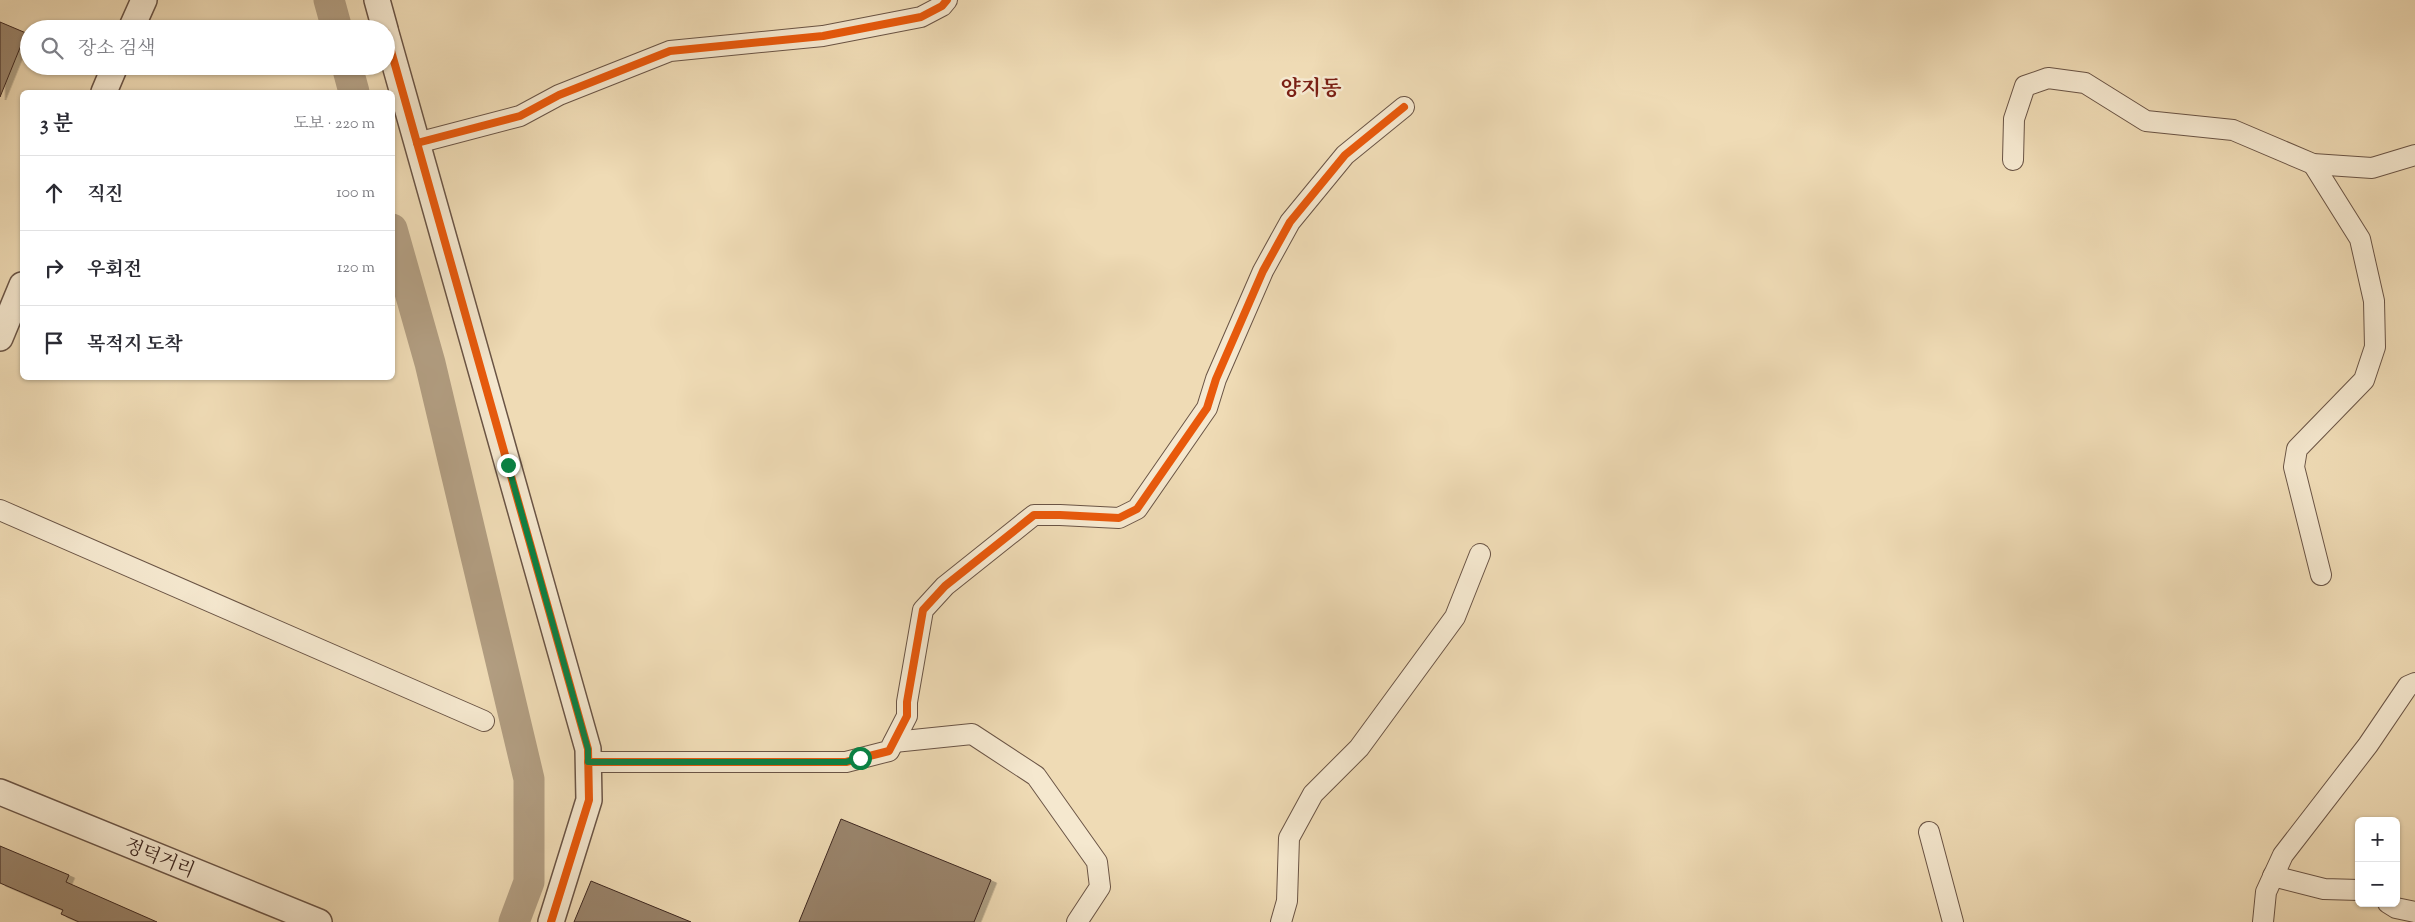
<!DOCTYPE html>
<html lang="ko">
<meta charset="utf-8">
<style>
:root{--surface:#fff;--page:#f2f2f3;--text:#2b2b33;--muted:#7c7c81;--line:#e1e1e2}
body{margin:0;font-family:"Sorts Mill Goudy","Noto Serif KR",serif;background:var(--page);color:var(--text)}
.controls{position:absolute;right:15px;bottom:15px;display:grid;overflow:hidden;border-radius:8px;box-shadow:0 1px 4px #0004}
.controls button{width:45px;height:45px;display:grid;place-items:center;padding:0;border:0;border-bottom:1px solid var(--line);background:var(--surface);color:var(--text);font:25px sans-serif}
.stop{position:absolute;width:15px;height:15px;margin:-11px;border:4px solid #0b8043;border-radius:50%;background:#fff}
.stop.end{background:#0b8043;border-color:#fff;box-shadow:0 1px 5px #0008}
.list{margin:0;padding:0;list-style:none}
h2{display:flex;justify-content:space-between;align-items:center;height:65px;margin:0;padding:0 20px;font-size:21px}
h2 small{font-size:16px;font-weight:400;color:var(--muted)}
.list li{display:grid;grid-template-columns:32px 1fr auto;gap:15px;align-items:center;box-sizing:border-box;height:75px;padding:0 20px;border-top:1px solid var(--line)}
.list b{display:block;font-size:19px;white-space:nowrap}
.list em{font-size:16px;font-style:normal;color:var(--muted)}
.icon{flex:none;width:28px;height:28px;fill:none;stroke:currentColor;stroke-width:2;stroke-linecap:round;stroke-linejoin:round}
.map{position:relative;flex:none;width:2415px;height:922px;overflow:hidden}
.search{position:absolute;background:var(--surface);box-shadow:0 1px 4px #0004;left:20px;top:20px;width:375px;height:55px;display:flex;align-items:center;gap:12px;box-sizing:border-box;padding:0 18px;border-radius:28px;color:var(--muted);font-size:19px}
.panel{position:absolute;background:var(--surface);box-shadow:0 1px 4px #0004;left:20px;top:90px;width:375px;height:290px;border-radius:8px}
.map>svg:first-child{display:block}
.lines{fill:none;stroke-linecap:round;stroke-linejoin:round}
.river{stroke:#b29e82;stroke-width:31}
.building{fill:#9a856d;stroke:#3d2720;filter:url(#shadow)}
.minor-casing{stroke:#6a5445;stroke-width:22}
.tertiary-casing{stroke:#6a5445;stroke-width:28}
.minor{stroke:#f5e8cf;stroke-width:20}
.tertiary{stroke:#f5e8cf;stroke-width:25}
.cycleway-casing{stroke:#f5e8cf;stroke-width:11}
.cycleway{stroke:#e8590c;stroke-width:8}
.route{stroke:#0b8043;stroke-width:6}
.labels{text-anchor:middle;stroke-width:5;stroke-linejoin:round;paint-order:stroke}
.street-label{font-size:19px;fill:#3d2720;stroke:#f5e8cf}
.quarter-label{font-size:21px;font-weight:bold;fill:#7a1f14;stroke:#f5e8cf}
</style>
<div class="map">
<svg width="2415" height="922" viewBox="0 0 2415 922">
<defs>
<filter id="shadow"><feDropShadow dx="5.5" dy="3" stdDeviation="0" flood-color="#0004"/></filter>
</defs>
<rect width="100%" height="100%" fill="#efdbb5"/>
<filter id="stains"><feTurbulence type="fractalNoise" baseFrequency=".004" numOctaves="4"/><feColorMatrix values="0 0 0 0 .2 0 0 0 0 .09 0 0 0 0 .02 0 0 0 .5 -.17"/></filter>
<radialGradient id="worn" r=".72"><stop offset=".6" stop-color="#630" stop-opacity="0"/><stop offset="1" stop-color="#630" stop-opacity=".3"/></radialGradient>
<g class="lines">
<g class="river">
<polyline points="329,0 337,29"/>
<polyline points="347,66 354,92"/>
<polyline points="392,229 430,363 529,779 529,882 514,922"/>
</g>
</g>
<g class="building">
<polygon points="0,22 26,33 0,97"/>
<polygon points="841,819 991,880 974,922 799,922"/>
<polygon points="0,846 69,875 66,882 157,922 79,922 61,914 63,910 0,883"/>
<polygon points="591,881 691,922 574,922"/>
</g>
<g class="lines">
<g class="minor-casing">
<g id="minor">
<polyline points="417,143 520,116 559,95 670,51 823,36 921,17 942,6 947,0"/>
<polyline points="2013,160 2014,119 2025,86 2048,78 2085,83 2146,121 2233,130 2313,164 2372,168 2415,155"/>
<polyline points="2313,164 2360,239 2374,301 2375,347 2364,380 2297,449 2294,467 2321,575"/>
<polyline points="0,510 484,721"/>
<polyline points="894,742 972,734 1036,776 1097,862 1100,887 1077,922"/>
<polyline points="588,762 846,762 889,751 907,716 907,702 923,610 945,586 1034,515 1060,515 1119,518 1137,509 1207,408 1216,379 1263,271 1290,222 1345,155 1404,107"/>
<polyline points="1929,832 1953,922"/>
<polyline points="2273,876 2324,889 2359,890"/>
<polyline points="2388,903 2396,908 2415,912"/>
<polyline points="1281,922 1287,901 1289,838 1313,794 1359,748 1455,617 1480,554"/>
<polyline points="2263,922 2266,892 2283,855 2368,745 2408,686 2415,683"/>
</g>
</g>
<g class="tertiary-casing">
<g id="tertiary">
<polyline points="377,0 385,29"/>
<polyline points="131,29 144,0"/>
<polyline points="386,33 588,749 589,800 551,922"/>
<polyline points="104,92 115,66"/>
<polyline points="0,338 22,285"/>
<polyline points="0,792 319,922"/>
</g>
</g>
<use href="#minor" class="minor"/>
<use href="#tertiary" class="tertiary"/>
<g class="cycleway-casing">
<g id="cycleway">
<polyline points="386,33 588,749 589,800 551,922"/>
<polyline points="417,143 520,116 559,95 670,51 823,36 921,17 942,6 947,0"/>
<polyline points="588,762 846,762 889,751 907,716 907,702 923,610 945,586 1034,515 1060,515 1119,518 1137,509 1207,408 1216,379 1263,271 1290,222 1345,155 1404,107"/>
</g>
</g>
<use href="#cycleway" class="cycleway"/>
</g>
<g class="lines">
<polyline class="route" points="508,465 588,749 588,762 846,762 860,758"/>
</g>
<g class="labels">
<g class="street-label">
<text transform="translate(160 857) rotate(22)" y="7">정덕거리</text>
</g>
<g class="quarter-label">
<text x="1311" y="95">양지동</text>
</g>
</g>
<rect width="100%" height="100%" filter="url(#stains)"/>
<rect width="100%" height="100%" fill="url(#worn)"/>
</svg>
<div class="controls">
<button>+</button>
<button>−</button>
</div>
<div class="stop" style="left:860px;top:758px"></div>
<div class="stop end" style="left:508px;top:465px"></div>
<div class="search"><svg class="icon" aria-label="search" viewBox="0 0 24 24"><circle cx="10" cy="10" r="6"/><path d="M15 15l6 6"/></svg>장소 검색</div>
<section class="panel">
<h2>3 분<small>도보 · 220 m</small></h2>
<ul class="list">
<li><svg class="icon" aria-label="ahead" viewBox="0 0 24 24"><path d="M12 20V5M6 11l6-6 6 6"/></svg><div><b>직진</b></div><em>100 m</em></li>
<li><svg class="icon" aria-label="right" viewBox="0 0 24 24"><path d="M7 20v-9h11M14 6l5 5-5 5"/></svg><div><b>우회전</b></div><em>120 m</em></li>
<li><svg class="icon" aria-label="arrive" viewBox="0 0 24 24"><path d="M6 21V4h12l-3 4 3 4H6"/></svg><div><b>목적지 도착</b></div></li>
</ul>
</section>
</div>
